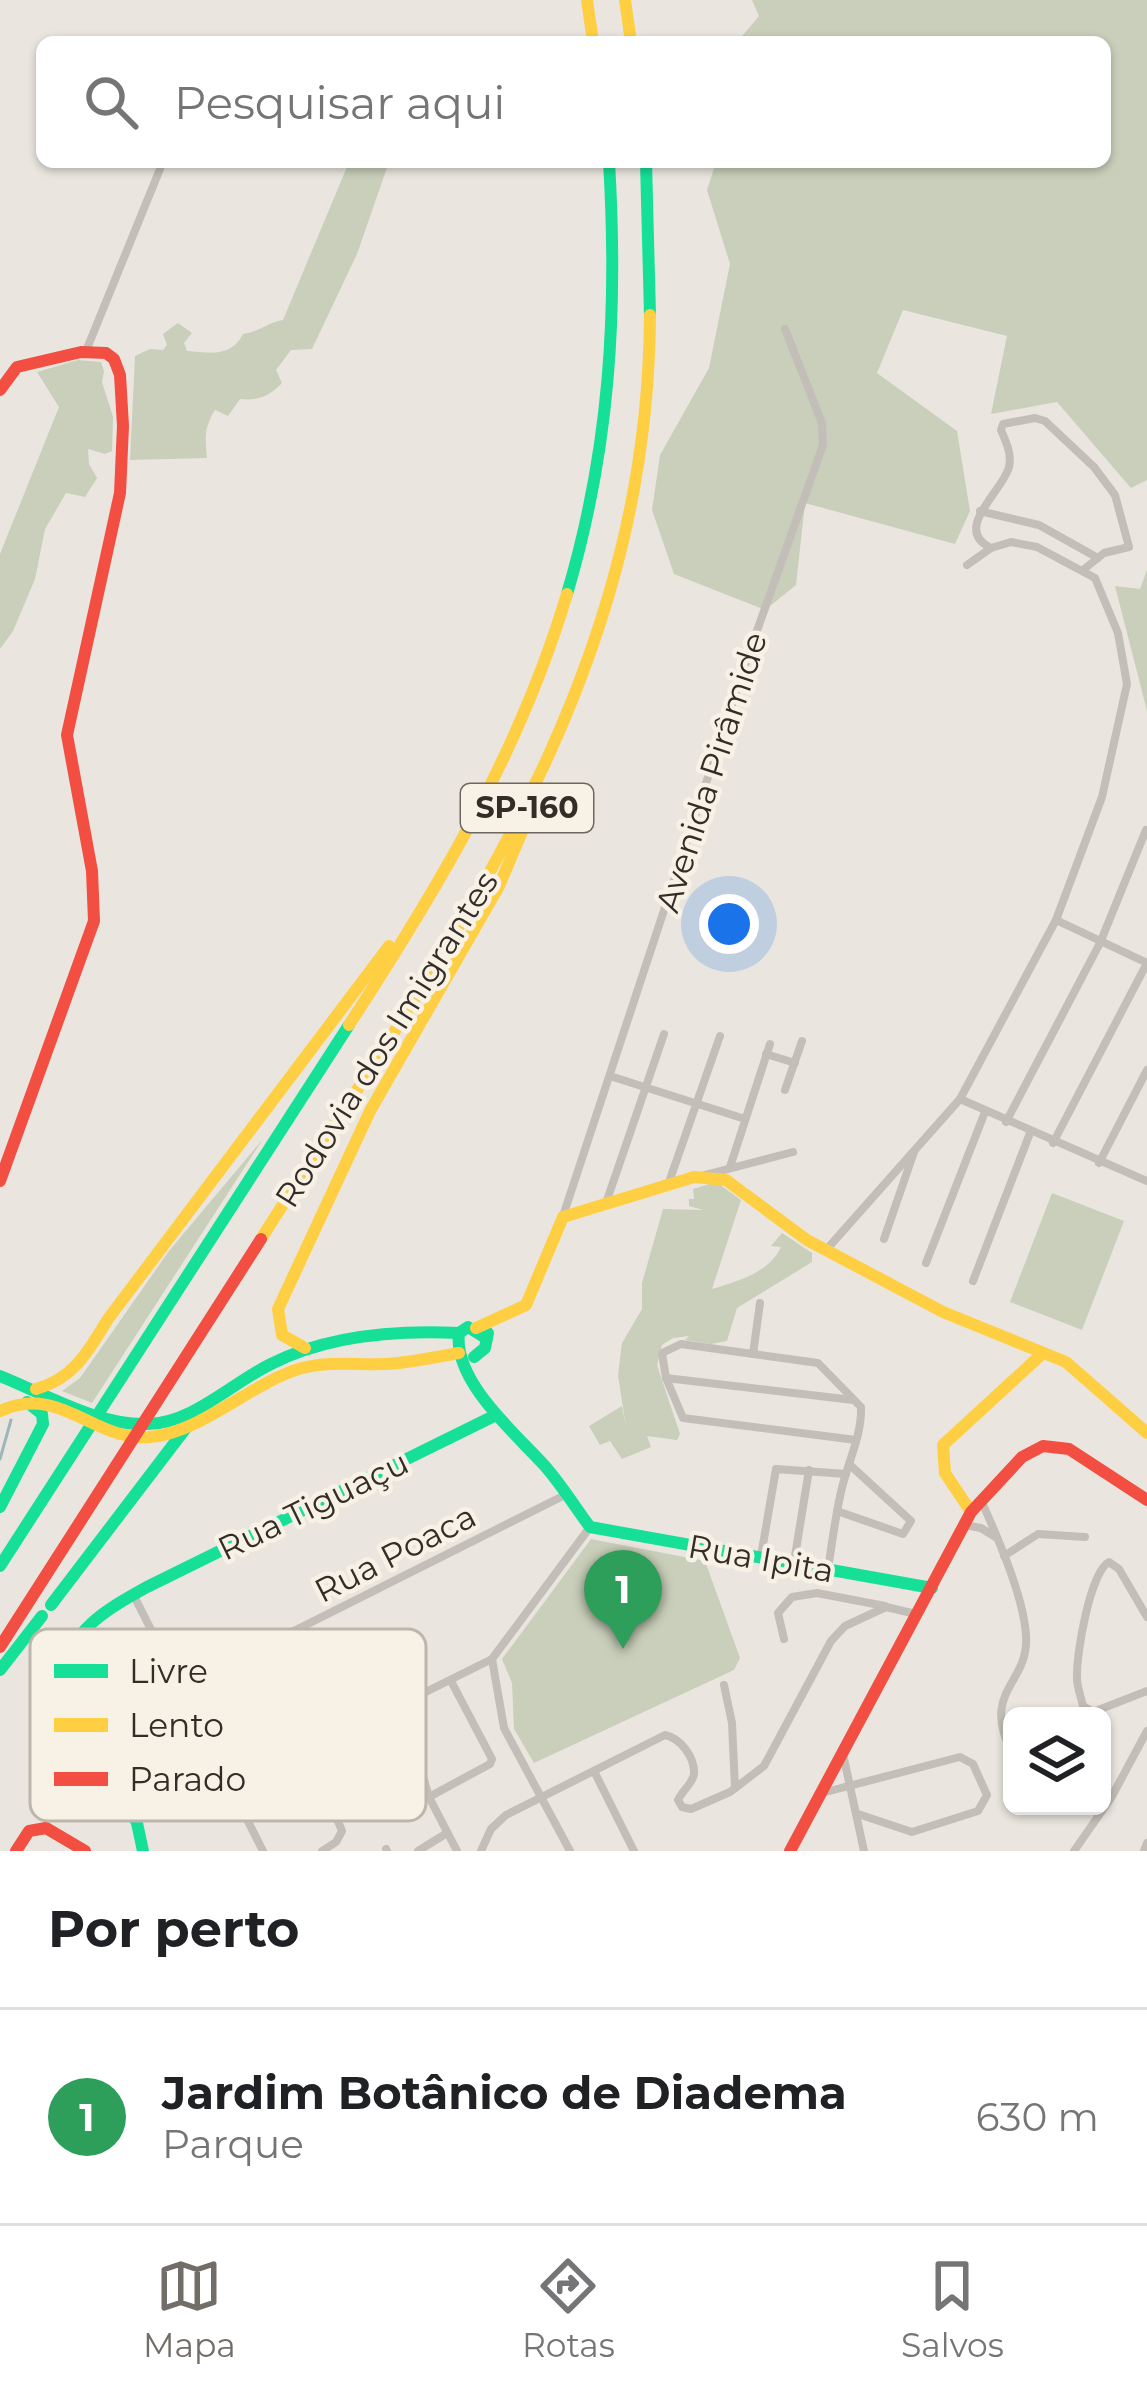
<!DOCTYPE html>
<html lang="pt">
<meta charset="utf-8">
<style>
:root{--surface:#fff;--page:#f2f2f2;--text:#202124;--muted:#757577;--line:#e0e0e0;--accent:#736d67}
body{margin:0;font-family:Montserrat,sans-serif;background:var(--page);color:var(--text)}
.controls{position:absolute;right:36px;bottom:36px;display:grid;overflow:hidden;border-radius:18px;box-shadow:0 3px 9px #0004}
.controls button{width:108px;height:108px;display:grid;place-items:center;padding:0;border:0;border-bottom:3px solid var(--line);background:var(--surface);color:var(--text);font:60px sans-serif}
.you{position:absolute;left:729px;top:924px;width:42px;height:42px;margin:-30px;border:9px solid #fff;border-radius:50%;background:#1a73e8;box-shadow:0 0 0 18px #1a73e833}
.badge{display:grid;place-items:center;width:78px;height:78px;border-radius:50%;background:var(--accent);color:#fff;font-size:39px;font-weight:700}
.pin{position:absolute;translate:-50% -99px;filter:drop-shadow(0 3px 6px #0008)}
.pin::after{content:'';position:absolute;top:63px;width:42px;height:36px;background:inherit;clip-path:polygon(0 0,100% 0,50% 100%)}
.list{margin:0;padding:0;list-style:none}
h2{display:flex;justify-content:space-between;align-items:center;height:156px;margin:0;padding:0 48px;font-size:51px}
h2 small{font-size:39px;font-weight:400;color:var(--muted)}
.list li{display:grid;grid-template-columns:78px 1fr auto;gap:36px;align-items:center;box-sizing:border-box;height:216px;padding:0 48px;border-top:3px solid var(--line)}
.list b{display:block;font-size:45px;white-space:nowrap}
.list p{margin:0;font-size:39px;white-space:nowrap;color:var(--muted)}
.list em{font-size:39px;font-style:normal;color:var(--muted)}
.icon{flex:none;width:66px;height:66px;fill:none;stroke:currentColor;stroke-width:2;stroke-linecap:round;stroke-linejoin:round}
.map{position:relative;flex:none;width:1147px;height:1851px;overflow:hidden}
.search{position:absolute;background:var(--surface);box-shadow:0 3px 9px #0004;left:36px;right:36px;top:36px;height:132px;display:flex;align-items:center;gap:30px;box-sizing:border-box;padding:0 42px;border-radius:18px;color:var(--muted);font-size:45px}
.sheet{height:372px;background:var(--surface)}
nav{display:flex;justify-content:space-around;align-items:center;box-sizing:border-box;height:168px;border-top:3px solid var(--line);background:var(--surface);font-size:33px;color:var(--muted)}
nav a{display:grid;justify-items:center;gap:6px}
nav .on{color:var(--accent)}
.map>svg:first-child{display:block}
.green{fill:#c9cfba}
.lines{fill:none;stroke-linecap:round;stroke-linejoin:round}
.stream{stroke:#9cb7ba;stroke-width:3}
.street{stroke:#c3beb8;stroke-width:8}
.fast{stroke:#16e098;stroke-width:12}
.slow{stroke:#ffcf43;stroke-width:12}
.jam{stroke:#f24e42;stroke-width:12}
.labels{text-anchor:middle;stroke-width:9;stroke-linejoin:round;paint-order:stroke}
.shield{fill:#f7f1e6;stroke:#6e6760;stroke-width:3}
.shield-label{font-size:30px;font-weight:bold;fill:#332c27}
.street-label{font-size:33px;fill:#332c27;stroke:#f7f1e6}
.key{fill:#f7f1e6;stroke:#bcb6ad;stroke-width:3}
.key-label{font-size:33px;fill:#332c27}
</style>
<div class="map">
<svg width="1147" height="1851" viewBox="0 0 1147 1851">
<rect width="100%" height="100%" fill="#eae6df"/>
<g class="green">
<polygon points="752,0 1147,0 1147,480 1131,488 1057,402 991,414 1007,336 903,310 877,373 957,431 970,511 955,544 805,503 796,585 765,610 674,574 652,510 660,455 709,368 730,264 707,190 716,162 1105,162 1105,42 737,42 759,16"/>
<path d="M349 162H389L357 254 312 349 291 350 276 370 282 383C270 396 258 401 240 399L228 416 215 410C204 428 205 438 207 458L130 460 135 356 150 349 163 350 167 345 163 334 178 323 192 333 184 343 187 351C212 353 231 357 243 334 260 332 268 322 283 320Z"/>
<polygon points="78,360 101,362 104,371 102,382 113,417 112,451 105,454 88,449 89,464 97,478 85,497 66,493 45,529 35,579 13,631 0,649 0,554 59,407 37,372"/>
<polygon points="1147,570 1147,711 1115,586 1140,589"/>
<polygon points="263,1139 92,1403 62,1391 80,1378 169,1251"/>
<path d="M716 1182 741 1200 712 1289C738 1281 769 1273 781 1247L771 1246 782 1233 812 1253V1262L737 1308 727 1341 711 1344 685 1340 689 1336 673 1338 662 1345 657 1365 680 1434 677 1440 647 1436 651 1447 622 1459 610 1441 600 1445 589 1426 622 1406 626 1427 618 1375 622 1343 642 1309V1283L663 1209 703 1210 689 1206V1199H694L693 1189Z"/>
<polygon points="1052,1193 1124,1221 1082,1330 1010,1302"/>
<polygon points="591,1539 705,1561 740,1658 734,1670 534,1763 514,1729 512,1683 502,1659"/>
</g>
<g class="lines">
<polyline class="stream" points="0,1459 11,1420"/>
<g class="street">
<polyline points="86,351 160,169"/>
<polyline points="980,511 1039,525 1098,558"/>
<path d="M991 548C951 529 1004 490 1009 467 1012 454 1006 442 1001 430L1003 424 1035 418 1045 421 1094 467 1115 495 1129 547 1104 553 1083 570"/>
<polyline points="1056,920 1147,963"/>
<polyline points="766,1054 795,1063"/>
<polyline points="610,1076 745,1119"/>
<polyline points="785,1090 802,1041"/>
<polyline points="960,1099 1147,1181"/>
<polyline points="1006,1122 1100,943 1146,830"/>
<polyline points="1053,1143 1147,963"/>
<polyline points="1099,1163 1147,1070"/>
<polyline points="730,1167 770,1044"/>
<polyline points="701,1176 793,1152"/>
<polyline points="668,1185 720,1036"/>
<polyline points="606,1203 664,1034"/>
<polyline points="563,1216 748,656 823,445 822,423 785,329"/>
<polyline points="884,1239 914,1152"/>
<polyline points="827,1249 960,1099 1056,920 1102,797 1127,684 1118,633 1095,578 1037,547 1011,542 991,548 967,565"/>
<polyline points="926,1263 985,1112"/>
<polyline points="973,1281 1030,1133"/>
<polyline points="753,1354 760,1303"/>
<polyline points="666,1378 853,1400"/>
<path d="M981 1500C997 1536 1024 1597 1026 1636 1029 1685 980 1690 1012 1753"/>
<polyline points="837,1511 903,1534 911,1521 850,1465"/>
<polyline points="965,1525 981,1528 997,1538"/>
<polyline points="761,1556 776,1469 846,1474"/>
<polyline points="1004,1556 1038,1534 1085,1537"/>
<polyline points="794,1562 809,1470"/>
<path d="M828 1569C832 1544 835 1518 841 1492 847 1464 862 1436 861 1407L818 1363 681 1344 662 1353 666 1378 683 1418 856 1440"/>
<polyline points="134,1596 263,1851"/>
<path d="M1147 1617 1119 1569 1109 1562C1090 1572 1076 1655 1077 1678 1077 1687 1081 1697 1083 1706L1093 1712 1147 1691"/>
<polyline points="784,1639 778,1613 792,1597 817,1593 885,1606"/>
<polyline points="451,1681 492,1759 490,1764 429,1797 457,1851"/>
<polyline points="724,1685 732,1723 735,1788"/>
<polyline points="180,1688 565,1495"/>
<polyline points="412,1738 429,1797"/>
<polyline points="843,1754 864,1851"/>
<polyline points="317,1769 342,1831 336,1842 322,1851"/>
<polyline points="594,1771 634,1851"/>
<polyline points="231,1789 492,1659"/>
<polyline points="822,1793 960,1757 973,1764 987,1795 978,1811 912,1832 858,1814"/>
<polyline points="386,1849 387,1851"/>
<polyline points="418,1851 447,1833"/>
<path d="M481 1851 491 1829 506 1815 665 1735C680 1738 695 1757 694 1774 693 1783 682 1791 678 1800L682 1807 691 1809 730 1792 764 1766 831 1641 845 1626 886 1607 916 1614"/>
<polyline points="570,1851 504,1728 492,1659 590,1527"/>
<polyline points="1074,1851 1111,1798 1147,1731"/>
<polyline points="1144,1851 1147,1843"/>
</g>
<g class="fast">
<polyline points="646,162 650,315"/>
<path d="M567 594C610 449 618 312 609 162"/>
<path d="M459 1333C453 1381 515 1433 544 1465 561 1484 575 1507 590 1527L932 1588"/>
<polyline points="474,1357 485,1348 488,1333"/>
<path d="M0 1376C45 1394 98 1426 148 1424 193 1423 232 1383 271 1364 328 1335 396 1330 459 1333L468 1327 484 1337"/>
<polyline points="0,1507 43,1424 42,1414 27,1402"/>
<polyline points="0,1566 349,1025"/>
<polyline points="51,1605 192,1420"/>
<polyline points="0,1670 42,1616"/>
<path d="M143 1851 137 1823 64 1677C66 1631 111 1607 147 1587L494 1416"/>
</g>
<g class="slow">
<polyline points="587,0 593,42"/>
<polyline points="625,0 631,42"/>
<path d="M349 1025C438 888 520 752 567 594"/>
<path d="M261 1239C449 943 648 684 650 315"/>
<polyline points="476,1328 526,1305 563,1217 694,1177 726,1180 807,1240 943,1312 1066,1362 1147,1433"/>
<polyline points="305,1348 282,1335 278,1309 370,1111 499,886 524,827"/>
<path d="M36 1389C75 1378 88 1351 108 1319L389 946"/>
<path d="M0 1411C60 1383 94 1442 150 1437 201 1433 252 1382 302 1368 330 1361 357 1365 385 1364 410 1363 435 1357 459 1353"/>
<polyline points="971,1512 945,1473 943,1445 1043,1353"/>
</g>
<g class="jam">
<polyline points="0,390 17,367 81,352 106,353 114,359 120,375 123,426 120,493 67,735 92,871 94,921 0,1181"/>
<polyline points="0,1647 261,1239"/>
<polyline points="16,1851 29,1831 46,1828 85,1851"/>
<polyline points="790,1851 971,1512 1022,1457 1043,1446 1069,1449 1147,1500"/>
</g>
</g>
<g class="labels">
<rect class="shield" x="461" y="784" width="132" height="48" rx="9"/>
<g class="shield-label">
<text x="527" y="818">SP-160</text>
</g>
<g class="street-label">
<text transform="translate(711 772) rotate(-72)" y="12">Avenida Pirâmide</text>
<text transform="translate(386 1039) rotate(-58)" y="12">Rodovia dos Imigrantes</text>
<text transform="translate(313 1505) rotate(-26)" y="12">Rua Tiguaçu</text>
<text transform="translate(395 1553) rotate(-27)" y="12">Rua Poaca</text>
<text transform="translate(761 1558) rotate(10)" y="12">Rua Ipita</text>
</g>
</g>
<rect x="30" y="1629" width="396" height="192" rx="18" class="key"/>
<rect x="54" y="1664" width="54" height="14" fill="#16e098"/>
<rect x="54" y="1718" width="54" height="14" fill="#ffcf43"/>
<rect x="54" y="1772" width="54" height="14" fill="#f24e42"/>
<g class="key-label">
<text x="129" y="1683">Livre</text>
<text x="129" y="1737">Lento</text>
<text x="129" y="1791">Parado</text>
</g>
</svg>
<div class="controls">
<button><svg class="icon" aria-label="layers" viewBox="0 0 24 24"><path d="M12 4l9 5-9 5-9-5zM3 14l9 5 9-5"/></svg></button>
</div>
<div class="you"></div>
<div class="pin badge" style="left:623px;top:1649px;background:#2e9e5b">1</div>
<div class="search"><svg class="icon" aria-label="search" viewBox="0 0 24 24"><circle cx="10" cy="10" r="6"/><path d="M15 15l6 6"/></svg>Pesquisar aqui</div>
</div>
<section class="sheet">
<h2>Por perto<small></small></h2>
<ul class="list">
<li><span class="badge" style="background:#2e9e5b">1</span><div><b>Jardim Botânico de Diadema</b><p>Parque</p></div><em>630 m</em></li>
</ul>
</section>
<nav>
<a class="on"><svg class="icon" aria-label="map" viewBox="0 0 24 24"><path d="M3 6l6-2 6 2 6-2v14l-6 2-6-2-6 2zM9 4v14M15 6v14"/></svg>Mapa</a>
<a><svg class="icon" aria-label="directions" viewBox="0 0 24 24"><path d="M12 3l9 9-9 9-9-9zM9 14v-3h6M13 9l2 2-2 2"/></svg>Rotas</a>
<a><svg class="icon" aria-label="saved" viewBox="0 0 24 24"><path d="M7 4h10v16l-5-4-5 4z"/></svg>Salvos</a>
</nav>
